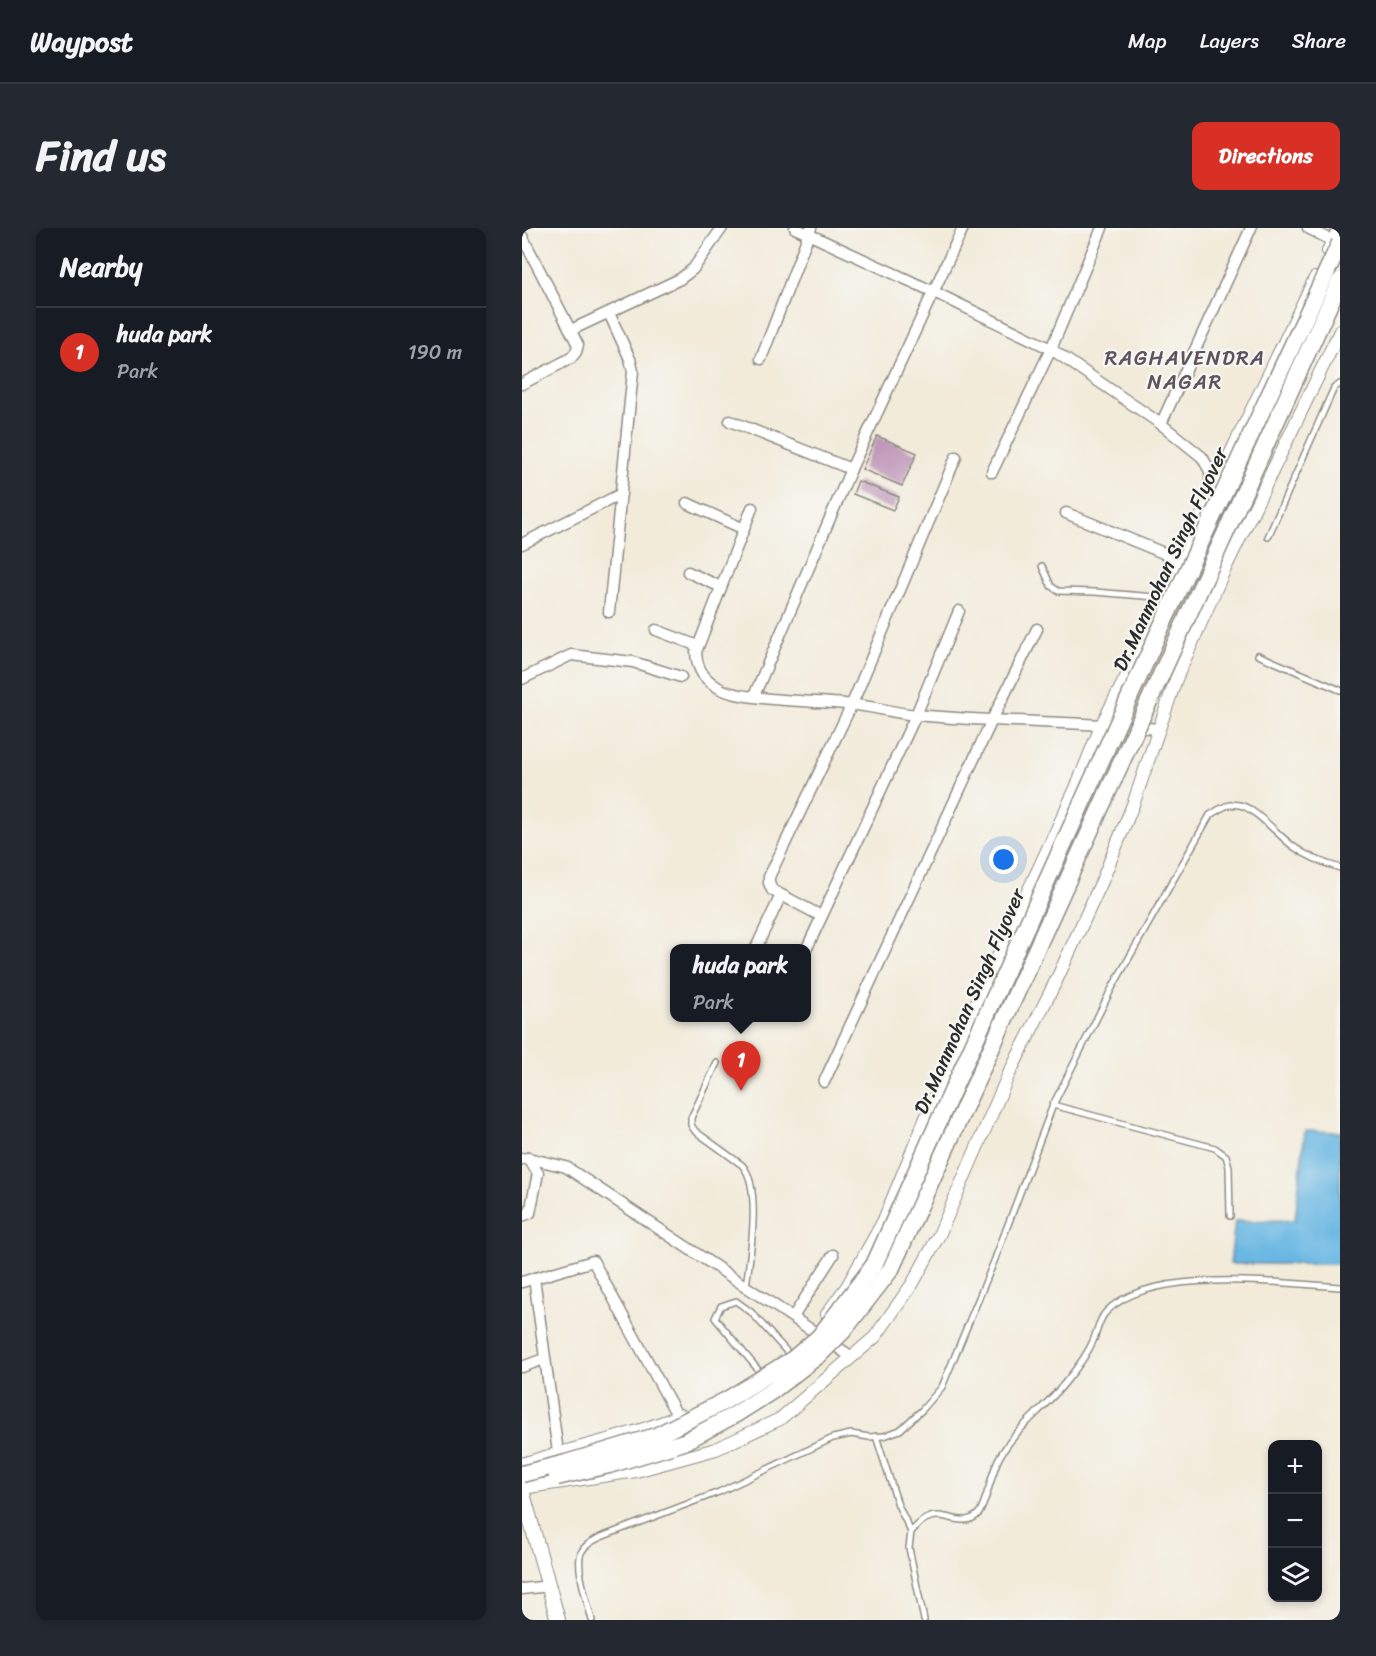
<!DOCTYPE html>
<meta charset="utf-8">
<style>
:root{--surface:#171b24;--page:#242831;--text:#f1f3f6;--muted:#9ea1a6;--line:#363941;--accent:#d93025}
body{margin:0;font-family:Sriracha,sans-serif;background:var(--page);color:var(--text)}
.controls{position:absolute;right:18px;bottom:18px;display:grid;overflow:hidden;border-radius:12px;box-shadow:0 3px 9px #0003}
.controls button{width:54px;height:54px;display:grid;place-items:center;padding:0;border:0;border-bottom:2px solid var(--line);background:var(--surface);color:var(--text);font:30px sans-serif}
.you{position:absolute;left:482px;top:632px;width:21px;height:21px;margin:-15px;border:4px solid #fff;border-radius:50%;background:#1a73e8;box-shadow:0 0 0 9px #1a73e833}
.badge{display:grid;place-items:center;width:39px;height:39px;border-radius:50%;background:var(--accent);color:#fff;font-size:20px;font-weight:700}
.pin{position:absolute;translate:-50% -50px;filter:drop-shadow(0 2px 3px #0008)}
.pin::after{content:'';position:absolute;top:32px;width:21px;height:18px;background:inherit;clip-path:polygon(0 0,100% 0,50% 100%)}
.popup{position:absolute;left:148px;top:716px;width:141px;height:78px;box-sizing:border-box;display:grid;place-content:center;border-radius:12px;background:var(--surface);filter:drop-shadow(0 2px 4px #0005);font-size:20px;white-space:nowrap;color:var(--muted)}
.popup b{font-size:22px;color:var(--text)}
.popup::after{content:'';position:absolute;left:50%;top:100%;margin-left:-12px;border:12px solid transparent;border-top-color:var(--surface)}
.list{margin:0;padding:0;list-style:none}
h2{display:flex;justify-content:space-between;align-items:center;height:78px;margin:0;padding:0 24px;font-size:26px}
h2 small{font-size:20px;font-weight:400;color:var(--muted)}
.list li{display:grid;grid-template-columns:39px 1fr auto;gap:18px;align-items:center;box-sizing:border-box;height:90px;padding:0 24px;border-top:2px solid var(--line)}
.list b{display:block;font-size:22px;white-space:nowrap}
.list p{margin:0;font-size:20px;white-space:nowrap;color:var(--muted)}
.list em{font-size:20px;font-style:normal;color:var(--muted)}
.icon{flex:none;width:33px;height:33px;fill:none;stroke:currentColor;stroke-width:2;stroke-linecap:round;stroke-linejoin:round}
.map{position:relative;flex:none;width:818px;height:1392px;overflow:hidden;border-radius:12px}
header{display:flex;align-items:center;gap:36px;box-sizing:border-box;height:84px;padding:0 30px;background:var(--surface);border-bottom:2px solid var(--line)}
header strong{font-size:28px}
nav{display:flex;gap:33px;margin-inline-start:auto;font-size:21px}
.intro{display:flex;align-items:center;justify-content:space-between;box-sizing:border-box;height:144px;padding:0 36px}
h1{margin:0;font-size:42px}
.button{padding:15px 27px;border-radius:12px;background:var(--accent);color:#fff;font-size:21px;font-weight:700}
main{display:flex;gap:36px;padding:0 36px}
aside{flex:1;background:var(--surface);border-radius:12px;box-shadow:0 3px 9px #0003}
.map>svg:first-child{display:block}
.water{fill:#69b7e3;stroke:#4a7187;stroke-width:1.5}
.building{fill:#c098ba}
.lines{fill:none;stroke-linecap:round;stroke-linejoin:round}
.service-casing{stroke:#8e8b82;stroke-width:8}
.minor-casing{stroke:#8e8b82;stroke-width:13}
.tertiary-casing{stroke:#8e8b82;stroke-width:14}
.secondary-casing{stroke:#8e8b82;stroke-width:16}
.service{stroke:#fff;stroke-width:5}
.minor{stroke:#fff;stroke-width:10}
.tertiary{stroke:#fff;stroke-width:12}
.secondary{stroke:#fff;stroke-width:14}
.trunk-bridge-casing{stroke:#8e8b82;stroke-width:19;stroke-linecap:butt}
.trunk-bridge{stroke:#fff;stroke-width:16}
.labels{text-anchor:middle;stroke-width:4.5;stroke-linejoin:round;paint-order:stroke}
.street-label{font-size:20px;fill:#2b2b2b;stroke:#f6f6f2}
.neighbourhood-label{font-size:21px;letter-spacing:1.5px;fill:#5f515d;stroke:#f6f6f2}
</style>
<header>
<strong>Waypost</strong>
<nav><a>Map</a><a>Layers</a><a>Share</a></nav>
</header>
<div class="intro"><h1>Find us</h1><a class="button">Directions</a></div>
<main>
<aside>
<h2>Nearby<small></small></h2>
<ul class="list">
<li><span class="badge">1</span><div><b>huda park</b><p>Park</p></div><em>190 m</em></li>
</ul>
</aside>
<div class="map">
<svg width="818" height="1392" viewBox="0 0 818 1392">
<rect width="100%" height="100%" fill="#f6f6f2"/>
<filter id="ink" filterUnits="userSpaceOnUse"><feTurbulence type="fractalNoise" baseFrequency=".0167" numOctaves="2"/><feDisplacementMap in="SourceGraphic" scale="12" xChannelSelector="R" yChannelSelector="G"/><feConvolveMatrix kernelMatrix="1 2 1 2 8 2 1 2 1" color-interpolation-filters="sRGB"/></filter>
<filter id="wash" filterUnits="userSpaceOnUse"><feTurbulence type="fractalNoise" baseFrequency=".008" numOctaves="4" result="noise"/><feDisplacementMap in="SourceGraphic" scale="24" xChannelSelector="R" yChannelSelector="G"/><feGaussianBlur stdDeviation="1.35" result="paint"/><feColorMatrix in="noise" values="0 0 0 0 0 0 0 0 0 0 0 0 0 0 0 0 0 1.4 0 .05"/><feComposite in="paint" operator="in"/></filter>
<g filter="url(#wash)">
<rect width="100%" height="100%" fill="#f2ebda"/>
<polygon class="water" points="783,903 818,904 818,1036 708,1036 713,993 773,992"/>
<g id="blocks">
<g class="building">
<polygon points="355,208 395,225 380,258 340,241"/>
<polygon points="336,253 377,269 371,282 331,266"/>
</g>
</g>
</g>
<g filter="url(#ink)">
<use href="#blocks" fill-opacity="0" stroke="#8e8b82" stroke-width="1.5"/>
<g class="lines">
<g class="service-casing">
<g id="service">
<polyline points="746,309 807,171 812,160 818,156"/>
<polyline points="520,338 529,358 536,363 573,364 645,370"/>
<polyline points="736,427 818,462"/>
<path d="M195 835 169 890V897L173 903 220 937C240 958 228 1030 224 1058"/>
<polyline points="531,877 693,920 704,928 707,939 708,988"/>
<polyline points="238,1144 193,1090 199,1078 214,1073 229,1084 266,1125"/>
<path d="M354 1208 376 1277 389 1304C394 1299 399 1292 406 1290 423 1282 442 1302 457 1285 464 1276 470 1243 477 1230 494 1199 525 1179 546 1151 555 1140 565 1127 571 1113 575 1104 577 1091 584 1084 628 1038 758 1055 818 1059"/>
<polyline points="389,1304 387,1320 402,1392"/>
<path d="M70 1392C66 1376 52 1336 60 1323 64 1316 72 1312 79 1309L197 1264 311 1210 329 1206 347 1209 362 1208 378 1202 400 1182 420 1159 473 1031 531 877 590 760 688 587C698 581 705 575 717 577 731 578 759 610 772 619 786 629 801 635 818 640"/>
</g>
</g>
<g class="minor-casing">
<g id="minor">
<polyline points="273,0 412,64 529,121 639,196 680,229 688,243 689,266 731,287"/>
<polyline points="786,0 811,13"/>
<polyline points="0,8 56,117 54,124 49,130 0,156"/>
<polyline points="87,85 108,131 111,143 87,384"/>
<polyline points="49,102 158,51 171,41 200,0"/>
<polyline points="239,131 289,0"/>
<polyline points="208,193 329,241 441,0"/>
<polyline points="639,196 729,0"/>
<polyline points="470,244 529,121 580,0"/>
<polyline points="165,275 222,301"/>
<path d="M230 280 174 424C175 442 182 451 197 460 218 473 295 473 323 476 348 477 371 485 395 487 476 495 556 493 637 501"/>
<polyline points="544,285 639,324 660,335"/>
<polyline points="0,316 99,266"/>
<polyline points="166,344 199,359"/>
<polyline points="134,402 176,418"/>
<polyline points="0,451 49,427 111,434 159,449"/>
<polyline points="232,468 329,241"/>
<polyline points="299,688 250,662 247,655 247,649 330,476 434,229"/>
<polyline points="234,720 259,667"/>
<polyline points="285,720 394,487 437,383"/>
<polyline points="302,854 470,492 515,401"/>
<polyline points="0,931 6,930 44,939 330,1129"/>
<polyline points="0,988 8,985 16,945 6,930"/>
<polyline points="12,1050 36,1224"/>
<polyline points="0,1054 71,1033 156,1189"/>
<polyline points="271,1089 311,1027"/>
<polyline points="0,1139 22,1131"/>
<polyline points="0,1361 28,1358"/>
</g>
</g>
<g class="tertiary-casing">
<g id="tertiary">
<polyline points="806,23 817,0"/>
<polyline points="651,355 689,266 793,50"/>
<polyline points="305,1086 326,1057 361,994 427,834 554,560 580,496 643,374"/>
<path d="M0 1236C53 1219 108 1209 159 1187"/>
<polyline points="0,1260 114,1243 194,1221 258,1191 353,1109 391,1055 417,1007 486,848 534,753 580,653 612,574 654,451 700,347 818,103"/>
</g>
</g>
<g class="secondary-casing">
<polyline id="secondary" points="0,1262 36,1392"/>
</g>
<use href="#service" class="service"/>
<use href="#minor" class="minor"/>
<use href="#tertiary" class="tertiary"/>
<use href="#secondary" class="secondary"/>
<g class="trunk-bridge-casing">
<g id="trunk-bridge">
<polyline points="0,1246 44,1235 134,1208 203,1173 271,1131 297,1109 352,1037 635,408 818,15"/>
<polyline points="35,1249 87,1237 162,1214 214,1186 250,1163 297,1127 321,1103 369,1041 818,53"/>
</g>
</g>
<use href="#trunk-bridge" class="trunk-bridge"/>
</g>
</g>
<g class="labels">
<g class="street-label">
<text transform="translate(648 331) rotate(-65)" y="7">Dr.Manmohan Singh Flyover</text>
<text transform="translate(447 773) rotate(-66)" y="7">Dr.Manmohan Singh Flyover</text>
</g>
<g class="neighbourhood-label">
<text x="663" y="137">RAGHAVENDRA<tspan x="663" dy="24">NAGAR</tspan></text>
</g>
</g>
</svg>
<div class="controls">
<button>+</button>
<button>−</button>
<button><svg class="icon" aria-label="layers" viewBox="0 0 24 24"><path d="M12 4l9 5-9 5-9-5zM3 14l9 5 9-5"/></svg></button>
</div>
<div class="you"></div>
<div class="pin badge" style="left:219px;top:863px">1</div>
<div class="popup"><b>huda park</b>Park</div>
</div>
</main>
